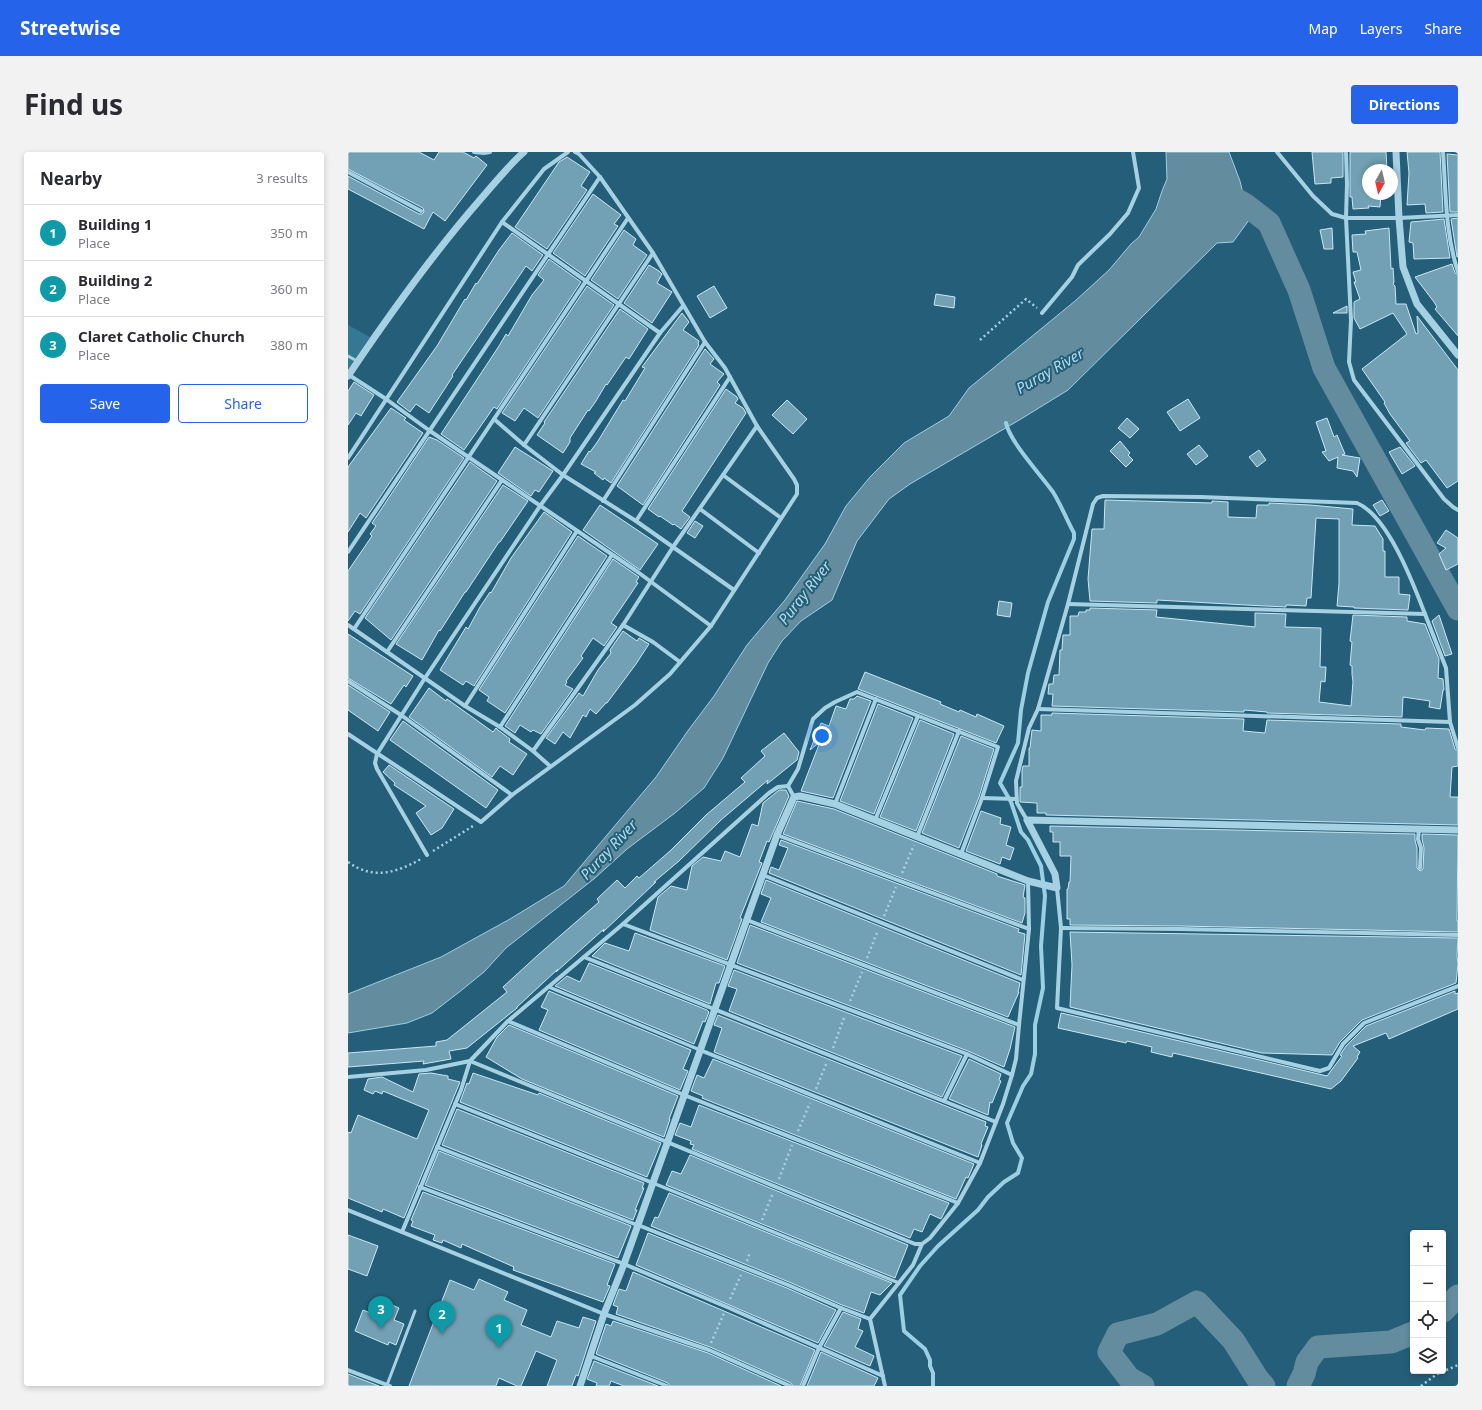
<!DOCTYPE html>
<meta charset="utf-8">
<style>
:root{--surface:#fff;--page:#f2f2f3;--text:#2b2b33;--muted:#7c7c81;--line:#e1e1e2;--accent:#2563eb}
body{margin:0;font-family:"Noto Sans",sans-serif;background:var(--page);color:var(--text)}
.controls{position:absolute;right:12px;bottom:12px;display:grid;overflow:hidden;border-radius:4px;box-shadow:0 2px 6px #0003}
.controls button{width:36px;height:36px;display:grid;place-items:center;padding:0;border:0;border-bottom:1px solid var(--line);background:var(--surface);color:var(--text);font:20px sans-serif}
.compass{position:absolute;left:1014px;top:12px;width:36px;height:36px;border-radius:50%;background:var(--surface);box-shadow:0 2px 6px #0003;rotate:188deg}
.you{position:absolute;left:474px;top:584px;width:14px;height:14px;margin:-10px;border:3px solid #fff;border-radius:50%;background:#1a73e8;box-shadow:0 0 0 6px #1a73e833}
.badge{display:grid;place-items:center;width:26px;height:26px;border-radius:50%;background:var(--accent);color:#fff;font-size:13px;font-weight:700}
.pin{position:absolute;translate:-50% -33px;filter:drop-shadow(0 1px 2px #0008)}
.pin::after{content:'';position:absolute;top:21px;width:14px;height:12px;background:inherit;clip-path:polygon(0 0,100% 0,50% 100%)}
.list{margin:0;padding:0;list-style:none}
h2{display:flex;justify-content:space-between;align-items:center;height:52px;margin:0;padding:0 16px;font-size:17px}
h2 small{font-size:13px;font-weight:400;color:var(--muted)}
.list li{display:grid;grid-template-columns:26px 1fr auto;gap:12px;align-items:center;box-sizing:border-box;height:56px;padding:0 16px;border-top:1px solid var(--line)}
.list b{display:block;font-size:15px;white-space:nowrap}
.list p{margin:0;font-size:13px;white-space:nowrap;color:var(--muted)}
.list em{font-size:13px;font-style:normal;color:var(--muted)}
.actions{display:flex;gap:8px;padding:12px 16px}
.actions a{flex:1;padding:9px 0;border:1px solid var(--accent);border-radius:4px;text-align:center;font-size:14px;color:var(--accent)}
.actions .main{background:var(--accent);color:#fff}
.icon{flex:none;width:22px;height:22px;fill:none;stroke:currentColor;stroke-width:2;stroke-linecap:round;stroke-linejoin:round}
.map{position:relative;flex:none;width:1110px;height:1234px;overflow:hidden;border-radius:4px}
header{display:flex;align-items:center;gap:24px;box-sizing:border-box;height:56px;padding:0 20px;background:var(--accent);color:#fff}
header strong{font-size:19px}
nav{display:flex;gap:22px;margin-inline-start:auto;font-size:14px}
.intro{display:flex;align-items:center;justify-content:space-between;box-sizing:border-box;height:96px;padding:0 24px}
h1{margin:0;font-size:28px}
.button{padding:10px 18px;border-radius:4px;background:var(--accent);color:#fff;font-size:14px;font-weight:700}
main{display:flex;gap:24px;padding:0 24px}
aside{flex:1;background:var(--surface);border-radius:4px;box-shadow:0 2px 6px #0003}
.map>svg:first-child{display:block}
.green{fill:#357893}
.water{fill:#638d9f;stroke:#9bcfe4}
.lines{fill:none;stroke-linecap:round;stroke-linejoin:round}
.stream{stroke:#9bcfe4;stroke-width:4}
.river{stroke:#638d9f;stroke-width:23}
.building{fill:#72a0b4;stroke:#c9e7f3}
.path{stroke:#a6d1e3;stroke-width:2.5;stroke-dasharray:2 3;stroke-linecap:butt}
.service{stroke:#a6d1e3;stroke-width:3}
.pedestrian{stroke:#a6d1e3;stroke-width:3.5}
.minor{stroke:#a6d1e3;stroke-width:4}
.tertiary{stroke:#a6d1e3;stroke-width:7}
.labels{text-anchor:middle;stroke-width:4;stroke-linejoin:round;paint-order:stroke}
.water-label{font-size:15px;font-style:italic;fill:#b1dbeb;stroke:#255e78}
</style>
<header>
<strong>Streetwise</strong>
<nav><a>Map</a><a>Layers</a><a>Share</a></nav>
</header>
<div class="intro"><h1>Find us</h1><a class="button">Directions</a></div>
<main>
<aside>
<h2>Nearby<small>3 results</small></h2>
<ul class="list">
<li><span class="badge" style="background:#0f9aa8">1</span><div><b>Building 1</b><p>Place</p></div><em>350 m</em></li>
<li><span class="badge" style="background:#0f9aa8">2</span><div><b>Building 2</b><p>Place</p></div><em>360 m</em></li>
<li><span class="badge" style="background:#0f9aa8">3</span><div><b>Claret Catholic Church</b><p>Place</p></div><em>380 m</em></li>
</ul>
<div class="actions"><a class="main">Save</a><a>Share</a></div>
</aside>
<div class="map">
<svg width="1110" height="1234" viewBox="0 0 1110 1234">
<rect width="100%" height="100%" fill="#255e78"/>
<polygon class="green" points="0,173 22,185 0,217"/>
<polygon class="water" points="818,0 881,0 892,29 901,68 885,90 869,91 720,238 673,267 562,332 541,347 509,389 484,448 453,469 434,489 420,511 375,606 356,636 327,661 279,697 247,726 158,796 136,820 110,841 84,861 59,871 0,881 0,842 93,805 162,767 216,734 308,625 339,580 366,544 399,493 437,448 477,392 498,354 522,325 556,291 601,264 621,236 727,149 761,118 783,92 791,85 808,57 814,39 819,27"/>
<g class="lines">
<path class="stream" d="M585 1234V1221L582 1214V1208L577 1197 556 1179 552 1143 572 1114 590 1094 630 1058 640 1045 656 1030 670 1021 674 1006 665 991 659 971 675 934 683 922 687 902V873L695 836 693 794 697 744 693 714 680 688 673 680 663 650 652 631 670 591 673 558 680 521 700 450 726 387V381C719 368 713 353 705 340 693 323 662 290 658 271"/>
<g class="river">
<polyline points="877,41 898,53 921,71 951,138 976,216 1110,457"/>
<polyline points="1095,1159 1110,1144"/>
<polyline points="795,1234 781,1226 761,1200 770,1182 809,1172 849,1150 885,1188 909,1226 916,1234"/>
<polyline points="950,1234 956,1222 959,1210 970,1195 1043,1190 1065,1181"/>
</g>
</g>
<g class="building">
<polygon points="0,0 71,0 86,8 91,0 115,0 126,6 128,4 139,13 97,69 85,60 76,77 0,37 0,24 71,62 74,62 76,60 75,56 0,17"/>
<polygon points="964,0 995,0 995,25 983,26 983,31 967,32"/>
<polygon points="1002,0 1038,0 1039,18 1020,18 1020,42 1033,42 1032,55 1020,54 1021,56 1005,57 1004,45 1002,45"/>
<polygon points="1059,0 1092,0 1095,60 1078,61 1077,52 1059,53 1061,21"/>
<polygon points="1099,2 1110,3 1110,60 1102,60"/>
<polygon points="219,5 242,20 233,34 239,38 199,97 167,75 211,10"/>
<polygon points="245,42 273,63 266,72 270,74 237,124 205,101"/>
<polygon points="1110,66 1110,105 1109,105 1103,67"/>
<polygon points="1096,67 1102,106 1066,107 1065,91 1061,90 1063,70"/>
<polygon points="984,76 985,97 976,97 972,78"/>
<polygon points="1041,76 1043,117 1045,116 1046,130 1045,132 1047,134 1048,152 1058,152 1068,182 1070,181 1069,164 1110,218 1110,329 1099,336 1078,308 1073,311 1058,291 1062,289 1042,262 1036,251 1037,250 1014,217 1059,182 1045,161 1012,177 1006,166 1006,150 1012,147 1006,130 1008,130 1005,120 1013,118 1009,100 1005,100 1004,83 1018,82 1017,79"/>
<polygon points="276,78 288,87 285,93 299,103 270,147 243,128"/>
<polygon points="164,81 195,103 184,119 178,114 104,223 105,224 81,261 68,252 62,260 49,250 89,194 117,147 118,148 128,131 129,132 151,98"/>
<polygon points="201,107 233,130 149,257 146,255 116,298 93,282 151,194 158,182 160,184 184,143 196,128 190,123"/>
<polygon points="1104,112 1107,121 1110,123 1110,184 1087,157 1089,155 1086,150 1067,125"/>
<polygon points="301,113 311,119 314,122 309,131 324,140 304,171 276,151"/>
<polygon points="239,134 266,153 190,266 176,256 167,269 154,261"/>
<polygon points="366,134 379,156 362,166 349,144"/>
<polygon points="588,142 607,145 606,156 586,153"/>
<polygon points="999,154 999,161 985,161"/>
<polygon points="272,157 300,177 281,207 278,205 259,233 258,232 248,249 241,259 240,258 222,286 222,290 215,301 189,283 197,271 196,270"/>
<polygon points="334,161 341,170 335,178 351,189 350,192 351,193 263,331 256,326 255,328 246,321 248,320 233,312 241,299 242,300 250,289 275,248 277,249 297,216 294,215"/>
<polygon points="357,197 366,207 362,212 376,222 369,230 372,233 295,353 269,334"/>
<polygon points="6,230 26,243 13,264 8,261 0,273 0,239"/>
<polygon points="378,237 389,245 390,247 387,251 395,256 398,261 334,359 342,365 333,377 326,372 325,373 312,364 311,365 300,357"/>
<polygon points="840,247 852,266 832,279 819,260"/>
<polygon points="439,248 459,267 445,282 424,263"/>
<polygon points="43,256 58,266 56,268 75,281 18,366 12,361 0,380 0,315"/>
<polygon points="779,266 791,277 782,286 770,276"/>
<polygon points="979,266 986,285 989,283 997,302 994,303 1012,306 1009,325 1005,319 989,316 990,305 981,309 974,300 978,299 968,270"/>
<polygon points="81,285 89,288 116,306 12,462 7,459 0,469 0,419 24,384 22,382 28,374 24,371"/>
<polygon points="772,289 782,301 780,303 785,308 778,315 762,299"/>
<polygon points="851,293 860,304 848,313 839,302"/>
<polygon points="167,295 205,319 191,340 187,338 183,344 150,321"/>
<polygon points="1052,295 1067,314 1054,322 1041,300"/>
<polygon points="911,298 918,308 909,315 901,305"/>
<polygon points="122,310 149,329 43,488 17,466"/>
<polygon points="155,333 180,349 152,390 151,390 118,440 117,440 92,479 91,478 74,508 48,492"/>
<polygon points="757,348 864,351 864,349 880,350 880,365 908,366 909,353 921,353 921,351 962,353 1005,357 1004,373 1027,374 1035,387 1035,399 1037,399 1037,425 1051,425 1051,442 1062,443 1060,458 1006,456 1006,455 989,454 991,431 991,367 968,366 963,446 959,446 958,454 938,453 938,455 898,453 809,448 809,451 742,449 740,427 744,377 756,377"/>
<polygon points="1034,348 1041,359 1032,364 1025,353"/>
<polygon points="252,353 310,392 292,418 235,378"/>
<polygon points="196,360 224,380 126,534 118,529 115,533 92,518 118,475 120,477 132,455 142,440 143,441 163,406"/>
<polygon points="347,369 355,374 347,386 339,381"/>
<polygon points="1098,378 1110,386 1110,412 1098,418 1091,402 1098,396 1089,391"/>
<polygon points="230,384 259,404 157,561 139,549 141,545 131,538"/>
<polygon points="265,407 291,425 288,430 290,431 263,471 269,475 256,494 245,486 233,504 235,506 218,529 219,530 217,533 225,537 193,582 185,578 183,580 172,573 167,581 157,574"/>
<polygon points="651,449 664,451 662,465 649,463"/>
<polygon points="742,456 809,458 808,465 907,475 907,461 938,462 937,475 973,476 972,515 978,515 977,530 973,529 971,550 1003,554 1005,530 1004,522 1004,514 1002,513 1004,490 1002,489 1005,463 1059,465 1059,469 1077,472 1091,507 1090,526 1095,527 1096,538 1095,538 1092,557 1081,555 1082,549 1055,545 1054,565 919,561 919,560 896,558 896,560 704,554 705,542 700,542 701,532 705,532 706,523 711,523 712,498 714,498 715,483 722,483 722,464 730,464 731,460 738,460 738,458 742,458"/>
<polygon points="1091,463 1104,502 1097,504 1084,469"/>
<polygon points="275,479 289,489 291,486 301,492 288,512 259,551 258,551 248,562 242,557 238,565 235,563 222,586 215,580 207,592 198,586 231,541 235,544 250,518 263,501 262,498"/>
<polygon points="0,482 65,524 58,535 56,533 43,552 0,526"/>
<polygon points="517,520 593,550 592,552 611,560 612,558 628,565 629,562 656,574 648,591 510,537"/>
<polygon points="0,533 42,560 30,579 0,558"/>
<polygon points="81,536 98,549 99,547 145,580 148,576 150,578 162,587 161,590 179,602 165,623 152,614 144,625 61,565"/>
<polygon points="509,544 523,549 485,646 453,639 472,590 462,598 473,571 481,574 488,554 498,557 502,547 506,547"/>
<polygon points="530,552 565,566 526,662 492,649"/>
<polygon points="704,561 896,567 895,579 917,581 919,568 1053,572 1053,575 1077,578 1078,576 1101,577 1107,597 1110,599 1110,614 1104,615 1102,645 1110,645 1110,673 698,663 698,661 689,661 689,651 672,650 672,635 674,635 674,618 675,614 681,614 681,596 682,596 684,578 693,579 693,563 704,563"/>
<polygon points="572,568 606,582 568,679 532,665"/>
<polygon points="55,569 150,638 138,656 42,588"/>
<polygon points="436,581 451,600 449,608 419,632 420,628 373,668 331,709 306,730 308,730 255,780 256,777 208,820 210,817 169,855 169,856 119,896 101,899 103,907 75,912 76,909 0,915 0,901 88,894 88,890 99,888 159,840 155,835 190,803 251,750 249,747 269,728 277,736 289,724 291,726 322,699 358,663 397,630 393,626 417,604 413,599"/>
<polygon points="613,584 646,597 631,645 611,696 574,681"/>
<polygon points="41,613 106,657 94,676 83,683 68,661 78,654 46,633 47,631 35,620"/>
<polygon points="431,638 438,638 441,644 421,690 419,689 411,710 414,711 392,766 394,767 379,808 302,778 310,745 323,734 339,738 344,714 355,705 373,709 377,699 392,705 404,672 410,674 415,651"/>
<polygon points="449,649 486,657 649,722 649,724 677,733 675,745 677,746 677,761 674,771 435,682"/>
<polygon points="633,659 653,666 652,672 663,675 658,693 666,696 662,708 654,705 652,712 618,699"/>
<polygon points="702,674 1067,682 1067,688 1069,696 1069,716 1072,719 1075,717 1076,696 1074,687 1074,682 1110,683 1109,769 1110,769 1110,780 832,774 722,773 722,767 719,767 719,737 720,737 721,730 722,730 723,704 712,704 712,690 705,690 705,680 702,680"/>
<polygon points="433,688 671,777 670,780 677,782 673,823 421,721 423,715 431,718 440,696 431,693"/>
<polygon points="418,728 672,831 670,840 671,840 660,865 413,770 423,746 413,742"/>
<polygon points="402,773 667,875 662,897 656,915 620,899 389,811"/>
<polygon points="722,780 1110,786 1109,804 1110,812 1108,831 1014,868 992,890 984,903 914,901 722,855 724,813"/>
<polygon points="287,781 377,814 371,831 368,831 362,852 244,804 257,791 281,799"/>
<polygon points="241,811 359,858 361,860 357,870 355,869 346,892 207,834 219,824 232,830"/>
<polygon points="386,818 614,904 594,945 381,859 389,837 380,834"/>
<polygon points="201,839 343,898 335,917 340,919 332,938 191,878 200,858 193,855"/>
<polygon points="1107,839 1107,842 1110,841 1110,857 1041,887 1038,881 1005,894 1012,900 1009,905 1010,906 993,929 983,937 825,901 824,905 803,900 804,895 779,889 778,891 710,876 713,861 722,863 979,924 994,904 992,903 998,894 1018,874"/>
<polygon points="370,863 638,970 637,974 640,975 633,992 634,993 630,1005 366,900 374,876 366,873"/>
<polygon points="161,873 330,944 321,967 322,967 316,985 174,927 138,905 149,885"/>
<polygon points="365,907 626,1012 620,1026 618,1025 608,1047 354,946 355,944 343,939 349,923 356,926"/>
<polygon points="621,907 653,922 651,928 653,929 644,951 642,950 640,963 601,947"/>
<polygon points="83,921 100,924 100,927 112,930 56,1066 35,1057 34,1060 0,1046 0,980 3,981 10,963 69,987 81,958 35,939 34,942 27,939 25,942 16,938 20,927 34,925 65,940 71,922"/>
<polygon points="125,921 190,943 191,941 313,991 299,1025 112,950 119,931 121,932"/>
<polygon points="351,953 601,1051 593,1067 582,1062 574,1080 566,1077 562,1086 344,997 346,993 342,992 343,989 327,983 332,971 343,975"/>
<polygon points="109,957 296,1031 294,1036 296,1036 287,1058 289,1058 285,1068 94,993"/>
<polygon points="91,999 283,1074 270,1106 77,1033"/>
<polygon points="342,1003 560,1093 547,1126 318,1033 324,1019 333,1022"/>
<polygon points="75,1040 267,1112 259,1133 262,1134 255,1150 165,1118 166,1115 114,1092 113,1096 95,1088 94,1091 85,1088 87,1083 63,1074 65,1069 63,1068"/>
<polygon points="321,1041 544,1131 532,1143 523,1140 516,1161 494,1153 441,1130 303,1074 307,1065 310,1066"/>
<polygon points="300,1081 439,1136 488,1158 470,1191 288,1113"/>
<polygon points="0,1083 30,1094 19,1124 0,1117"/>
<polygon points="285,1120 467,1198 452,1234 445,1234 443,1231 362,1195 268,1162 270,1155 265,1153 271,1137 278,1139"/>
<polygon points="131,1127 160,1140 156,1148 179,1158 173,1173 203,1185 209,1169 231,1176 235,1165 248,1169 230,1224 228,1223 224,1234 199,1234 209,1208 188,1199 173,1234 169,1234 151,1226 148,1234 61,1234 102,1128 126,1138"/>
<polygon points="35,1149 51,1156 46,1168 56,1172 48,1193 41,1190 40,1193 7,1179 15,1158 25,1162 25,1160 30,1162"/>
<polygon points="495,1160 513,1167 510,1177 515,1179 507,1195 526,1204 522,1214 476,1194"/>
<polygon points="265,1169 360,1201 433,1234 322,1234 320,1231 248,1202 258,1172 263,1174"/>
<polygon points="473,1200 530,1226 526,1234 459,1234"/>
<polygon points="246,1209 310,1234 276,1234 263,1229 261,1234 248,1234 249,1231 239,1227"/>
<polygon points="0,1222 31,1234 0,1234"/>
</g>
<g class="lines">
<g class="path">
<polyline points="632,188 678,147 689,156"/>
<polyline points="85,699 125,674"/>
<path d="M0 710C25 728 48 721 73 707"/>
<polyline points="554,721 566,693"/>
<polyline points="536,764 548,735"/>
<polyline points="519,806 530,778"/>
<polyline points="502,849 514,820"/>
<polyline points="485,896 497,863"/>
<polyline points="468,937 479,910"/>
<polyline points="450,979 462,951"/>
<polyline points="431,1027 444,993"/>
<polyline points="414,1068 425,1041"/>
<polyline points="399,1109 402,1100"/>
<polyline points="382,1147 393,1123"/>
<polyline points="363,1191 376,1161"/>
<polyline points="1073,1234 1089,1222 1110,1213"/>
</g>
<g class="service">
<polyline points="0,204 9,209"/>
<polyline points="39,1233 67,1159"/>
</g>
<g class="pedestrian">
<polyline points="201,835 352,898"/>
<polyline points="89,995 289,1073"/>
<polyline points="305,1031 551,1131"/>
<polyline points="243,1204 319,1234"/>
</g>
<g class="minor">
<polyline points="126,0 136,1 142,0"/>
<polyline points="929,0 965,44 984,62 998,66 1051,66 1110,63"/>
<polyline points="998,0 999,32 998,66 1003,168 1001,210 1006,228 1096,347 1105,355 1110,358"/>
<path d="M1095 0C1098 40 1097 81 1110 120"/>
<polyline points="0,20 73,59"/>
<polyline points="154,70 312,181"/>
<polyline points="694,161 724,125 730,113 762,82 780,61 791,36 785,0"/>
<polyline points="1,223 38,247 82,279 287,418 363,474"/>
<polyline points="146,267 176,293 215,323 288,369 386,438"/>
<polyline points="176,293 305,101"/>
<polyline points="0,306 154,70 196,17 220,0"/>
<polyline points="375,323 433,366"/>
<polyline points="255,349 357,190"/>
<polyline points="352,357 411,401"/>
<polyline points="288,369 382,225"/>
<polyline points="0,400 252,25"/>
<polyline points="720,452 1077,462 1098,516 1102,570 1110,596"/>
<polyline points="0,473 117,554 152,575 185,599 202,614"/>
<polyline points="275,473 305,490 332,510"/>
<polyline points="6,477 280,66"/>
<polyline points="39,500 154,328"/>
<polyline points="0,529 53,563 164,643"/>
<polyline points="117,554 229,379"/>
<polyline points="690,557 1102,570"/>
<polyline points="152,575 264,403"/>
<polyline points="0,582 133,670 164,643 287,553 322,522 363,474 449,342 449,333 446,327 409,274 377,216 357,190 305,101 252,25 231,2 227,0"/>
<polyline points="185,599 275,473 325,395 409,274"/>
<polyline points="446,645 440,634 450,617 465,567 477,556 487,550 509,540 650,595 634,646 613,702"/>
<polyline points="634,646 668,647"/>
<polyline points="487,652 528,547"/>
<polyline points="527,668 570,564"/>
<path d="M679 668 669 651 668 629 681 576 690 557 720 452 745 352 749 346 755 344 853 345 1009 351C1040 364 1065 431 1077 462"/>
<polyline points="1071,677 1070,687 1073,696 1072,716"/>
<polyline points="429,683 681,777"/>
<polyline points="569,685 611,579"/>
<polyline points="79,703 29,617 27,611 29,602 77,526 192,354 215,323 312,181 335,154"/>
<polyline points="415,723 675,828"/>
<polyline points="709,736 713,776 709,856 972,919 981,916 995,892 1016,871 1110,834"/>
<polyline points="275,772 619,902 664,923"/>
<polyline points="713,776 832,777 1110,783"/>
<polyline points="236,805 648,970"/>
<polyline points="160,869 336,943 610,1051"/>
<polyline points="671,873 681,777 680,729"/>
<polyline points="352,898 632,1011"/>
<polyline points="0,925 78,918 122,909 567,1092 574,1092 582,1086 610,1051 632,1011 655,952 664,923 668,907 671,873 399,768"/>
<polyline points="596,949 619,902"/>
<polyline points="107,952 305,1031"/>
<polyline points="72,1035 276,1112 379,1155 535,1224"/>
<polyline points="0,1058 256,1162 361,1198 442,1234"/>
<polyline points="290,1073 440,1133 493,1156 471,1196 455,1234"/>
<polyline points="54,1080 113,938 122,909 160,869 275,772 421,641 430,635 440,634"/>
<polyline points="493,1156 522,1167"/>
<polyline points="0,1218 42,1234"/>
<polyline points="537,1234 522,1167 565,1113 574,1092"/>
</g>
<g class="tertiary">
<polyline points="1048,0 1051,66 1055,115 1069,152 1110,203"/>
<path d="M0 224C41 163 83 104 131 49 146 32 159 15 176 0"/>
<polyline points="232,1234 256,1162 276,1112 429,683 446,645 452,644 487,652 680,729 709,736 707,722 679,668 1110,678"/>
</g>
</g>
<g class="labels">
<g class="water-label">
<text transform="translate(702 219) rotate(-30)" y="5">Puray River</text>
<text transform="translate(457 441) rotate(-52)" y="5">Puray River</text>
<text transform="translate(261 698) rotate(-47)" y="5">Puray River</text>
</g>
</g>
</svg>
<div class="controls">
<button>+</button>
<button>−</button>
<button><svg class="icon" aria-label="locate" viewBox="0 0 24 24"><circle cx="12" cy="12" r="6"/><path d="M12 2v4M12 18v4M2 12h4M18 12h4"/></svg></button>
<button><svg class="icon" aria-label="layers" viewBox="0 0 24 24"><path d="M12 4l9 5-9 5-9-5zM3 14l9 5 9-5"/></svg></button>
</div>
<svg class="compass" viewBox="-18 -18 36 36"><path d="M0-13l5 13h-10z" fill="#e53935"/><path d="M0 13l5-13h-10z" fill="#7c7c81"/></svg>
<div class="you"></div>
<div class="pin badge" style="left:151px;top:1196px;background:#0f9aa8">1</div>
<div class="pin badge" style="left:94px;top:1182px;background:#0f9aa8">2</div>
<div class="pin badge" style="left:33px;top:1177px;background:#0f9aa8">3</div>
</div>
</main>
